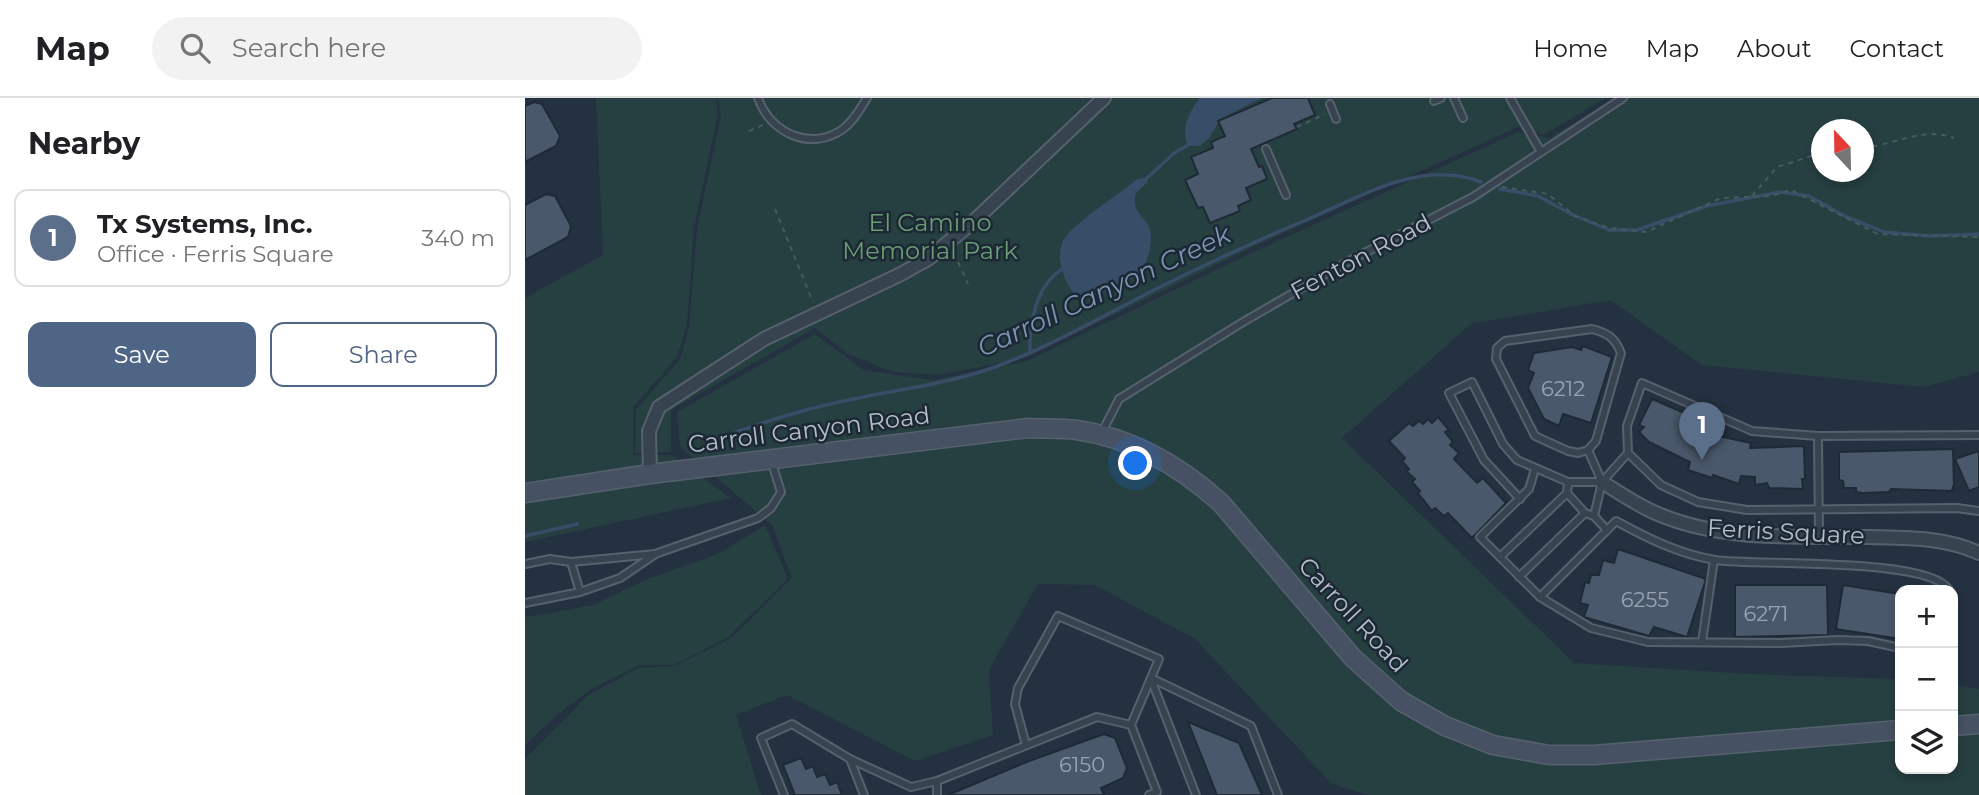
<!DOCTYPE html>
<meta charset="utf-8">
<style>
:root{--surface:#fff;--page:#f2f2f2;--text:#202124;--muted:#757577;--line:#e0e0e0;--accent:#4f6586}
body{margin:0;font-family:Montserrat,sans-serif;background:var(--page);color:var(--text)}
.controls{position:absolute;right:21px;bottom:21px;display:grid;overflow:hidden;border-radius:14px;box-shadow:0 4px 10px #0003}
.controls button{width:63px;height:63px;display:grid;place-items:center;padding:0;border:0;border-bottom:2px solid var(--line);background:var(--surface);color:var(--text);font:35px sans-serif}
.compass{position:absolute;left:1286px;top:21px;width:63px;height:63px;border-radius:50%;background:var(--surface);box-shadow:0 4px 10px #0003;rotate:338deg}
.you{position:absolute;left:611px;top:366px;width:24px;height:24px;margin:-18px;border:5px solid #fff;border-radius:50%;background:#1a73e8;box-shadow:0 0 0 10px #1a73e833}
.badge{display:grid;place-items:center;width:46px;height:46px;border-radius:50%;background:var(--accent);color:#fff;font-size:23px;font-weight:700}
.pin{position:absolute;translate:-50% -58px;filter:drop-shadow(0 2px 4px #0008)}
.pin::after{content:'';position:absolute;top:37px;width:24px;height:21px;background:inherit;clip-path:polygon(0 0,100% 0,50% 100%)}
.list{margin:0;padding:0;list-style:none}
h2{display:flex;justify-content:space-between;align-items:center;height:91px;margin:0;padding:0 28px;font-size:30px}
h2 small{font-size:23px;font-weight:400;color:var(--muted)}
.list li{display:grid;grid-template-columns:46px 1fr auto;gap:21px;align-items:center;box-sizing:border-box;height:98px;margin:0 14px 14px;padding:0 14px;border:2px solid var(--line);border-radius:14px}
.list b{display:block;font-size:26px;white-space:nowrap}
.list p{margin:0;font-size:23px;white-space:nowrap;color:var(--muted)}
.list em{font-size:23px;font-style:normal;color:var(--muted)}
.actions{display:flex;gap:14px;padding:21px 28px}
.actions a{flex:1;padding:16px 0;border:2px solid var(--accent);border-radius:14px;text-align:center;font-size:24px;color:var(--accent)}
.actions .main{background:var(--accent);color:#fff}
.icon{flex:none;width:38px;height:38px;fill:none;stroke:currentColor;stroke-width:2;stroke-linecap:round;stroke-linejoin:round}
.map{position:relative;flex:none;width:1454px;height:697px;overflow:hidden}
header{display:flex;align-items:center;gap:42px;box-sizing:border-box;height:98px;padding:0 35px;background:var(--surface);border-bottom:2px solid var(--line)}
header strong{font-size:33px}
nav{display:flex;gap:38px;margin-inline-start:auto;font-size:24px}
.search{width:490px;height:63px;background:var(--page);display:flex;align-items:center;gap:18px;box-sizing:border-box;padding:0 24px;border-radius:38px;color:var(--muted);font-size:26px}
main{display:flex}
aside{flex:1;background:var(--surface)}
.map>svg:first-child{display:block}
.green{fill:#263f41;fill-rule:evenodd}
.water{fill:#374d68}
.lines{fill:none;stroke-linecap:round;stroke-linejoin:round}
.stream{stroke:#374d68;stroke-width:3.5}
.building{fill:#49586a;stroke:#1f2a37;stroke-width:2}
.service-casing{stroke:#56616e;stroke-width:10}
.minor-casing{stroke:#56616e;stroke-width:16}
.secondary-casing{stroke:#56616e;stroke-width:21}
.path{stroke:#445c5e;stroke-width:2;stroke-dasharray:5 5;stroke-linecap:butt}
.service{stroke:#384350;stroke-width:6}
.minor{stroke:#384350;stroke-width:12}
.secondary{stroke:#465263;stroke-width:18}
.labels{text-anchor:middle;stroke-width:5;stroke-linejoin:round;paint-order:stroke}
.number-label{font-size:21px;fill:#99a4b3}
.park-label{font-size:24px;fill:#6a9d74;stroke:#1d2835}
.street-label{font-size:24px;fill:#b4becb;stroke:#1d2835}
.water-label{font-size:26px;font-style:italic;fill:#7b95b3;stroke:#1d2835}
</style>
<header>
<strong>Map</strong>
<div class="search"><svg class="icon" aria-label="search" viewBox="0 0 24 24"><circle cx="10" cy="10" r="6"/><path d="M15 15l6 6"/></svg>Search here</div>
<nav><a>Home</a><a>Map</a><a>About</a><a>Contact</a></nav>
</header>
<main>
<aside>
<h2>Nearby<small></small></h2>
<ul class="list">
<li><span class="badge" style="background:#5c6f8a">1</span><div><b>Tx Systems, Inc.</b><p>Office · Ferris Square</p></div><em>340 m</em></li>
</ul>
<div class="actions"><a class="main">Save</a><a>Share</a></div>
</aside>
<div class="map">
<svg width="1454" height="697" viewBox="0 0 1454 697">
<rect width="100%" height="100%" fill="#243140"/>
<g class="green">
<polygon points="71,0 191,0 193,16 169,129 162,226 152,259 108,309 108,357 146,357 206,400 0,444 0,200 78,157"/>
<polygon points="193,0 1081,0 1019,37 993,29 728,149 500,260 415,277 368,274 323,256 290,230 146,312 146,354 110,355 111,312 155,261 164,230 172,131 196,17"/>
<path d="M1089 0H1454V274L1399 289 1177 267 1085 202 946 226 817 340 1049 565 1226 576 1375 581V671H1428V587L1454 591V697H843L807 686 670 541 570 487 513 486 464 572 468 637 390 663 262 597 211 617 236 697H0V661L63 597 114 570 150 568 206 540 267 480 247 427 155 349 152 314 290 236 339 272 408 282 502 263 724 156 993 34 1024 40ZM1296 32H1338V74H1296Z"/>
<polygon points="240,427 263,481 202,540 149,567 114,567 68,590 37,613 0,647 0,519 68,507 120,482 195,455"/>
</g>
<g class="water">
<path d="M675 0H737L695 21 685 39 675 48H664C654 33 665 12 675 0Z"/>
<path d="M618 80H622L623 84C618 89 611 92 610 100 609 112 615 116 621 124 631 135 624 166 614 175 606 182 594 186 585 191 572 196 562 202 549 196 539 183 531 161 537 145 543 128 595 96 611 82Z"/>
</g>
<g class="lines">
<g class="stream">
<polyline points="621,81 648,56 666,45"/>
<polyline points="975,91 1013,98 1046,116 1084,132 1112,132 1182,108 1255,94 1284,98 1320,118 1359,134 1404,138 1454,136"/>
<path d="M505 255C504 225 511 186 539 170"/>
<path d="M211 334C239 324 268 315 297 308 356 293 415 289 473 268 528 247 578 218 631 191 683 165 736 141 790 118 842 95 898 62 956 84"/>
<polyline points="0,438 52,426"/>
</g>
</g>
<g class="building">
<polygon points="747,0 783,0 790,17 769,26 772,31 726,51 734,69 737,68 742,81 721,90 726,102 713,108 715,113 685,125 678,109 673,110 660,82 673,76 666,59 688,50 686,44 700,38 693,23"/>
<polygon points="9,4 17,6 35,38 31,48 0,64 0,8"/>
<polygon points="21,96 30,98 46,128 43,139 0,162 0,107"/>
<polygon points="1058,248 1087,259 1066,325 1038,316 1034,328 1019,321 1003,290 1009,275 1003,272 1009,255 1047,249 1056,252"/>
<polygon points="1127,301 1176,322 1170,333 1226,345 1225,350 1279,348 1280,381 1277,381 1278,391 1244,390 1242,385 1230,387 1230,379 1216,378 1214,386 1188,377 1187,380 1163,372 1165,364 1124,344 1114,334 1119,329 1114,327"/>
<polygon points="913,319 924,332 920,334 928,344 925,347 934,355 929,361 952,385 958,380 981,405 947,440 923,415 919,418 910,410 907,413 893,395 895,393 887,384 890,381 882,374 884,371 877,363 880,360 864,343 884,325 888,328 894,323 898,326 903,321 907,325"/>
<polygon points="1428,351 1429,390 1428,389 1427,393 1366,391 1364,394 1337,395 1331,394 1331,390 1319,390 1318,383 1314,382 1314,354"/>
<polygon points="1454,353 1454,389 1444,393 1430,361"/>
<polygon points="1093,451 1181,481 1162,539 1129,529 1124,538 1059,519 1063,507 1055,505 1060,484 1064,485 1066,477 1074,477 1078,462 1089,465"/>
<polygon points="1210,487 1302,487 1303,537 1210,539"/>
<polygon points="1318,487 1375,496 1375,541 1311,531"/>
<polygon points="663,624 714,645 737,697 692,697"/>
<polygon points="579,636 590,640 602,670 598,680 576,690 579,697 423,697 504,663"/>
<polygon points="276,660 281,671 288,668 292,679 300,676 305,687 312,684 317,697 270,697 258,667"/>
</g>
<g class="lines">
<g class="service-casing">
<g id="service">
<path d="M233 0C245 35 286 54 318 31 329 23 335 11 342 0"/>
<polyline points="929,0 938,20"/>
<polyline points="985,0 1016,54"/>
<polyline points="909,3 916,0"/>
<polyline points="805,6 811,21"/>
<polyline points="741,51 761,97"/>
<path d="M1067 231C1083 235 1090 240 1096 255L1071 343 1063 352 1053 355 1043 353 1010 338 971 261 972 250 980 243Z"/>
<polyline points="576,336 594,301 718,224 820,165 948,99 1098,0"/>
<polyline points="1454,337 1293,338 1227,333 1117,285 1102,328 1103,355 1136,387 1173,404 1222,412 1432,410 1454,413"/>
<polyline points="1293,338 1294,438"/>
<polyline points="1063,352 1077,384"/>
<polyline points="1010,371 1004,391 955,439 1015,499 1066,530 1123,544 1256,545 1313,542 1343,543 1375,550"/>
<polyline points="995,401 959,362 924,295 947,284 978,346 992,362 1043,384 1077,384"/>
<polyline points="1060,415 1069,418 1077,384 1103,355"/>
<polyline points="1069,418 1082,432"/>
<polyline points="975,459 1042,395 1043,384"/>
<polyline points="46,464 55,494"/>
<polyline points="0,466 25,461 46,464 130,456 233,420 246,410 256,394 247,365"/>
<polyline points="994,479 1060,415 1042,395"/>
<path d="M1015 499 1091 423C1122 440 1154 456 1190 462 1230 468 1405 459 1424 492"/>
<polyline points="1428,499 1428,505"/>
<polyline points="0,505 55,494 95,480 129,457"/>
<polyline points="1177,544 1189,462"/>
<polyline points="626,580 726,628 753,697"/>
<polyline points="626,581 671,697"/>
<polyline points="606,627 632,694 624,697"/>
<polyline points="325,661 339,697"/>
<polyline points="412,683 412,697"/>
<polyline points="259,697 236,640 267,626 325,661 386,689 412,683 572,619 606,627 634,561 533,518 493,590 490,606 501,647"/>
</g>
</g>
<g class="minor-casing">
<g id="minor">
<polyline points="125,376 124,333 134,309 239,241 374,177 403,161 449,123 579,0"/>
<path d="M1077 384C1095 395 1113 408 1133 416 1199 444 1274 438 1344 439 1382 440 1419 439 1454 455"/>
</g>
</g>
<g class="secondary-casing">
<g id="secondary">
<path d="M0 395 125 376 503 330C519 331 536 330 552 332 607 340 655 368 696 405L828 560 876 603 920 628 968 647 1024 657H1069L1375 632"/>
<polyline points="1428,628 1454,626"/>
</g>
</g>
<g class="path">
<polyline points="772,29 800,16"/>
<polyline points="224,33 238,27"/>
<path d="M1338 50C1369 47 1399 28 1429 40"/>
<polyline points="977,89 1023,96 1050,118 1084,130 1121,134 1196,100 1246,98 1266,92 1353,136 1454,139"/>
<polyline points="1227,98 1252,69 1296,55"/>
<polyline points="250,111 288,204"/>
<polyline points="429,155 443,186"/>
</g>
<use href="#service" class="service"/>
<use href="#minor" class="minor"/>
<use href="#secondary" class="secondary"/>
</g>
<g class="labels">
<g class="number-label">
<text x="1038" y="298">6212</text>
<text x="1120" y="509">6255</text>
<text x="1241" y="523">6271</text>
<text x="557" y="674">6150</text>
</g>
<g class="park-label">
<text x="405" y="133">El Camino<tspan x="405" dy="28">Memorial Park</tspan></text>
</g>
<g class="street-label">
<text transform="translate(836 159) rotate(-28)" y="8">Fenton Road</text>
<text transform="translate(284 332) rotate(-7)" y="8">Carroll Canyon Road</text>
<text transform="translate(1261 434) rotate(3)" y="8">Ferris Square</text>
<text transform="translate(828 517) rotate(47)" y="8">Carroll Road</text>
</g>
<g class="water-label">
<text transform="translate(579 193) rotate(-25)" y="9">Carroll Canyon Creek</text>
</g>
</g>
</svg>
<div class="controls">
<button>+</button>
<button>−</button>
<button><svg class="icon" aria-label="layers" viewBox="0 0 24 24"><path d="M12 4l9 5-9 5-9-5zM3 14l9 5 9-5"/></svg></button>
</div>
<svg class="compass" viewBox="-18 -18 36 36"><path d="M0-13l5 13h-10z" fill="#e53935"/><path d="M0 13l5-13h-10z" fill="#757577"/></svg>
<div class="you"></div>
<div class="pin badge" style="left:1177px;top:362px;background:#5c6f8a">1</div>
</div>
</main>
